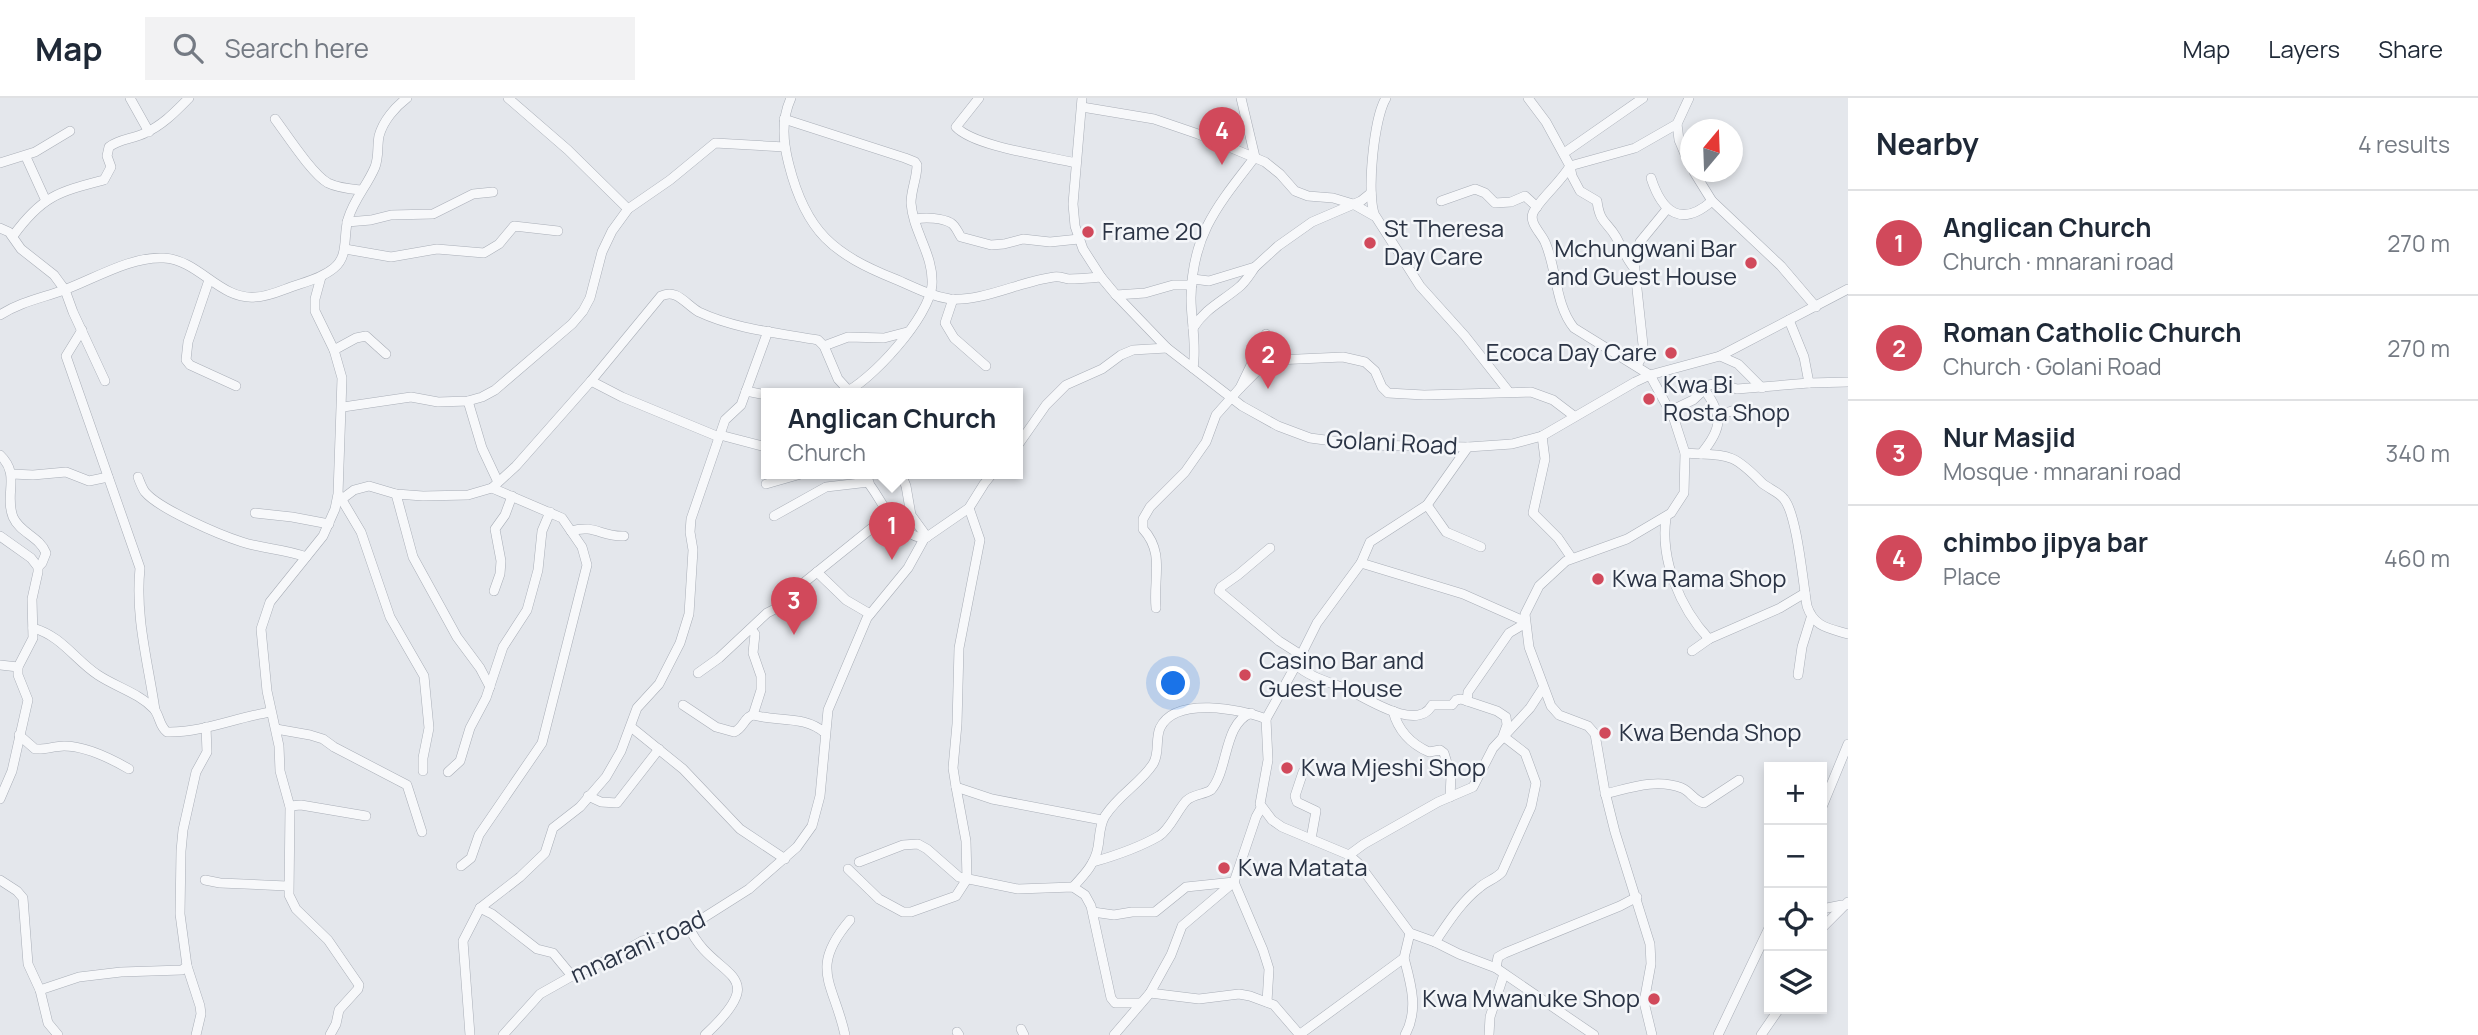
<!DOCTYPE html>
<meta charset="utf-8">
<style>
:root{--surface:#fff;--page:#f2f2f3;--text:#1f2937;--muted:#747a83;--line:#e0e1e3;--accent:#d1495b}
body{margin:0;font-family:Manrope,sans-serif;background:var(--page);color:var(--text)}
.controls{position:absolute;right:21px;bottom:21px;display:grid;overflow:hidden;border-radius:0px;box-shadow:0 4px 10px #0003}
.controls button{width:63px;height:63px;display:grid;place-items:center;padding:0;border:0;border-bottom:2px solid var(--line);background:var(--surface);color:var(--text);font:35px sans-serif}
.compass{position:absolute;left:1680px;top:21px;width:63px;height:63px;border-radius:50%;background:var(--surface);box-shadow:0 4px 10px #0003;rotate:19deg}
.you{position:absolute;left:1174px;top:586px;width:24px;height:24px;margin:-18px;border:5px solid #fff;border-radius:50%;background:#1a73e8;box-shadow:0 0 0 10px #1a73e833}
.badge{display:grid;place-items:center;width:46px;height:46px;border-radius:50%;background:var(--accent);color:#fff;font-size:23px;font-weight:700}
.pin{position:absolute;translate:-50% -58px;filter:drop-shadow(0 2px 4px #0008)}
.pin::after{content:'';position:absolute;top:37px;width:24px;height:21px;background:inherit;clip-path:polygon(0 0,100% 0,50% 100%)}
.popup{position:absolute;left:761px;top:290px;width:262px;height:91px;box-sizing:border-box;display:grid;place-content:center;border-radius:0px;background:var(--surface);filter:drop-shadow(0 2px 5px #0005);font-size:23px;white-space:nowrap;color:var(--muted)}
.popup b{font-size:26px;color:var(--text)}
.popup::after{content:'';position:absolute;left:50%;top:100%;margin-left:-14px;border:14px solid transparent;border-top-color:var(--surface)}
.list{margin:0;padding:0;list-style:none}
h2{display:flex;justify-content:space-between;align-items:center;height:91px;margin:0;padding:0 28px;font-size:30px}
h2 small{font-size:23px;font-weight:400;color:var(--muted)}
.list li{display:grid;grid-template-columns:46px 1fr auto;gap:21px;align-items:center;box-sizing:border-box;height:105px;padding:0 28px;border-top:2px solid var(--line)}
.list b{display:block;font-size:26px;white-space:nowrap}
.list p{margin:0;font-size:23px;white-space:nowrap;color:var(--muted)}
.list em{font-size:23px;font-style:normal;color:var(--muted)}
.icon{flex:none;width:38px;height:38px;fill:none;stroke:currentColor;stroke-width:2;stroke-linecap:round;stroke-linejoin:round}
.map{position:relative;flex:none;width:1848px;height:937px;overflow:hidden}
header{display:flex;align-items:center;gap:42px;box-sizing:border-box;height:98px;padding:0 35px;background:var(--surface);border-bottom:2px solid var(--line)}
header strong{font-size:33px}
nav{display:flex;gap:38px;margin-inline-start:auto;font-size:24px}
.search{width:490px;height:63px;background:var(--page);display:flex;align-items:center;gap:18px;box-sizing:border-box;padding:0 24px;border-radius:0px;color:var(--muted);font-size:26px}
main{display:flex}
aside{flex:1;background:var(--surface)}
.map>svg:first-child{display:block}
.lines{fill:none;stroke-linecap:round;stroke-linejoin:round}
.minor-casing{stroke:#a9aeb7;stroke-width:10}
.minor{stroke:#f7f8fa;stroke-width:9}
.poi-dot{fill:#d1495b;stroke:#f4f6f9;stroke-width:2.5}
.labels{text-anchor:middle;stroke-width:5;stroke-linejoin:round;paint-order:stroke}
.poi-label{font-size:24px;fill:#2b3445;stroke:#f4f6f9;text-anchor:start}
.street-label{font-size:24px;fill:#2b3445;stroke:#f4f6f9}
</style>
<header>
<strong>Map</strong>
<div class="search"><svg class="icon" aria-label="search" viewBox="0 0 24 24"><circle cx="10" cy="10" r="6"/><path d="M15 15l6 6"/></svg>Search here</div>
<nav><a>Map</a><a>Layers</a><a>Share</a></nav>
</header>
<main>
<div class="map">
<svg width="1848" height="937" viewBox="0 0 1848 937">
<rect width="100%" height="100%" fill="#e4e7ec"/>
<g class="lines">
<g class="minor-casing">
<g id="minor">
<polyline points="130,0 149,34"/>
<polyline points="508,0 568,52 628,111"/>
<path d="M791 0C781 22 783 44 789 67 806 134 833 156 895 181 914 189 930 198 950 201 982 204 1021 183 1054 179 1059 178 1063 180 1069 181 1079 181 1090 180 1101 179"/>
<path d="M979 0 956 29C975 49 1047 58 1076 65"/>
<polyline points="1082,0 1073,106 1075,128 1083,151 1101,179 1116,197 1167,250 1242,308 1278,328 1310,340 1363,347 1468,349 1512,346 1542,338 1635,284 1650,277 1720,258 1848,191"/>
<path d="M1528 0 1546 24 1570 68C1561 84 1538 103 1533 115 1529 125 1541 135 1545 144 1557 171 1555 207 1574 230L1650 277 1674 321 1685 355 1684 395 1671 415 1627 441 1566 463 1539 488 1525 516 1529 549 1551 608 1559 617 1588 628 1595 636 1605 694 1615 734 1650 846 1651 866 1644 904 1652 937"/>
<polyline points="1689,0 1677,26 1679,42 1690,68"/>
<polyline points="1082,9 1154,21 1198,36 1265,64 1280,76 1295,93 1308,98 1333,100 1353,106 1376,119 1420,188 1465,238 1509,294"/>
<path d="M275 21C287 37 312 76 328 85 338 90 350 91 361 92"/>
<path d="M784 21 905 60 915 64 917 67C917 80 911 92 911 105 913 134 934 157 932 187 930 218 871 284 842 296"/>
<polyline points="1564,55 1643,0"/>
<polyline points="26,59 46,103"/>
<polyline points="0,65 35,54 70,33"/>
<polyline points="1694,74 1712,103 1781,168 1816,209"/>
<path d="M1651 80C1662 114 1681 130 1712 103"/>
<polyline points="1441,103 1475,91 1485,95 1495,105 1511,104 1525,98 1537,109"/>
<path d="M1375 118C1366 97 1374 19 1386 0"/>
<path d="M916 121C926 119 942 120 951 125 956 128 958 135 961 139L991 147 1004 146 1023 141 1050 144 1079 141"/>
<polyline points="347,124 371,122 391,117 433,116 473,96 493,94"/>
<polyline points="0,130 9,134 21,151 54,177 65,192 73,214 105,283"/>
<path d="M13 138C42 98 58 94 104 82L111 69 107 58 109 49C119 41 133 41 145 35 163 27 176 13 189 0"/>
<polyline points="345,151 391,159 437,151 484,155 499,146 514,128 558,133"/>
<path d="M1634 170C1626 160 1622 150 1616 139 1607 123 1600 126 1597 103L1580 93 1572 78 1570 68 1635 50 1677 26"/>
<polyline points="321,179 315,201 315,213 334,252 342,280 338,396 335,411 323,438 270,504 261,531 267,593 279,648 280,673 290,709 289,797 296,811 328,842 359,887 358,891 339,912 336,926 330,937"/>
<polyline points="1193,181 1209,183 1255,169 1278,148 1312,124 1361,103 1371,95"/>
<polyline points="209,182 188,244 186,262 190,267 236,288"/>
<polyline points="1116,197 1145,195 1173,187 1192,187"/>
<polyline points="953,201 945,225 954,240 986,268"/>
<path d="M0 217C20 204 42 200 64 192 94 181 131 158 164 160 199 162 220 202 255 199 267 199 280 193 291 189 305 184 322 180 334 170 349 158 343 138 348 121 354 101 367 88 375 69 379 59 377 48 379 38 383 23 395 9 407 0"/>
<polyline points="1789,222 1804,259 1809,285"/>
<path d="M1193 230C1205 211 1221 204 1238 190 1245 185 1250 176 1255 169"/>
<path d="M82 232 66 258 140 470C135 519 148 564 155 612"/>
<polyline points="824,248 848,239 884,240 907,234"/>
<polyline points="334,252 356,240 366,238 386,256"/>
<polyline points="1720,258 1738,266 1762,290"/>
<polyline points="1637,268 1641,260 1643,247 1634,163 1640,144 1667,111"/>
<path d="M1193 270C1197 247 1191 223 1191 200 1192 136 1218 107 1255 59L1241 0"/>
<polyline points="591,283 622,299 719,339"/>
<polyline points="1240,290 1262,268 1276,262 1343,259 1365,264 1375,273 1382,289 1388,295 1424,297 1531,294 1553,302 1574,318"/>
<polyline points="746,293 766,297"/>
<polyline points="468,303 482,350 498,384"/>
<polyline points="343,309 411,299 438,304 468,303 482,299 495,292 572,226 583,213 590,200 602,154 612,133 628,111 670,82 715,45 785,49"/>
<polyline points="1670,313 1693,302 1709,287 1718,285 1737,291 1809,285 1848,284"/>
<polyline points="1719,317 1735,312"/>
<polyline points="720,337 766,349"/>
<polyline points="1542,338 1545,361 1533,415 1558,440 1571,459"/>
<polyline points="1018,347 1046,307 1066,287 1102,271 1121,257 1133,252 1167,250"/>
<polyline points="1468,349 1427,407 1370,444 1361,465 1317,525 1296,567 1266,621 1268,662 1260,706 1272,722 1282,729 1349,757 1358,765 1410,835 1435,844 1459,856 1496,870 1594,937"/>
<path d="M1685 355C1728 358 1731 353 1762 385 1769 391 1779 394 1784 401 1797 416 1803 485 1807 508 1814 529 1828 530 1848 536"/>
<path d="M1701 356C1723 330 1723 317 1704 291"/>
<path d="M0 357C21 377 4 395 13 419 20 435 40 439 46 455L42 465 38 469"/>
<polyline points="12,376 33,377 66,374 89,383 108,379"/>
<path d="M861 376C885 401 886 431 924 441"/>
<polyline points="901,376 906,388 911,417 927,439"/>
<path d="M138 379C140 384 142 390 145 394 159 411 220 437 242 444 263 451 285 451 306 459"/>
<polyline points="766,386 801,376"/>
<polyline points="396,396 413,459 457,539 480,570 490,589"/>
<polyline points="339,397 361,434 390,519 424,578 429,630 423,660 423,673"/>
<path d="M342 401 354 392 369 388 396 396 423 398 468 397 492 390 516 368 591 283 661 198C677 190 686 207 699 214 735 231 779 235 818 242L824 248 838 281 849 293"/>
<polyline points="1427,407 1446,434 1481,449"/>
<polyline points="969,410 980,442 959,550 957,626 953,670 956,689 992,701 1102,722"/>
<polyline points="255,415 292,419 329,426"/>
<polyline points="774,418 826,389 869,384"/>
<path d="M1666 420C1660 462 1680 510 1709 541"/>
<path d="M571 433C595 426 601 439 624 438"/>
<polyline points="0,438 31,460 38,469 38,474 32,501 33,540 18,569 18,577 28,602 12,673 0,701"/>
<polyline points="1270,450 1238,477 1221,489 1219,493 1279,543 1301,557"/>
<polyline points="1361,465 1463,496 1524,523"/>
<polyline points="817,474 846,502 870,516"/>
<polyline points="494,493 500,476 501,463 495,431 505,417 512,398"/>
<path d="M1156 510C1153 480 1165 455 1143 431V421L1150 409 1185 374 1206 344 1216 317 1240 290 1266 236"/>
<path d="M33 530C62 538 75 562 98 577 116 589 139 595 154 611 160 618 159 628 167 634 202 635 237 619 271 614"/>
<polyline points="751,531 755,536 753,555 761,578 761,592 753,617"/>
<polyline points="1692,553 1709,541 1780,510 1805,495"/>
<polyline points="0,567 18,569"/>
<path d="M1296 567C1311 580 1329 584 1347 591 1365 599 1417 635 1432 607H1452L1456 602 1461 601 1497 613 1506 619 1507 627 1503 638 1525 655 1536 685 1531 709 1502 774C1496 781 1486 783 1479 790 1461 804 1448 825 1435 844"/>
<polyline points="698,575 719,560 767,515 777,510 796,491 888,417"/>
<polyline points="1798,577 1802,549 1811,520"/>
<polyline points="1467,603 1468,594 1509,535 1524,526"/>
<path d="M683 607 716 629 734 634C744 630 744 619 753 617 778 624 805 617 825 635"/>
<path d="M1393 613C1398 632 1411 646 1429 654L1440 652 1444 655 1451 678 1450 699"/>
<polyline points="631,629 683,671 740,731 785,761"/>
<polyline points="276,631 310,637 323,641 334,649 407,687 422,734"/>
<path d="M19 637 35 651C45 652 54 648 64 648 85 648 110 660 129 671"/>
<polyline points="448,674 460,663 470,630 486,600 503,549 527,512 538,472 542,433 550,414"/>
<polyline points="1303,674 1295,698 1297,704 1316,713 1311,741"/>
<path d="M1605 696C1630 690 1656 680 1682 690 1691 694 1694 703 1704 705L1739 682"/>
<polyline points="588,698 601,704 617,705 659,651"/>
<polyline points="290,708 301,707 366,718"/>
<polyline points="1822,709 1848,646"/>
<polyline points="1349,757 1364,746 1438,704 1473,689 1493,650 1530,610 1543,590"/>
<polyline points="859,764 903,747 918,746 927,751 959,779 1018,791 1073,789 1085,797 1091,808 1111,900 1115,905 1141,905"/>
<path d="M1093 764C1114 758 1140 749 1159 738 1170 731 1177 713 1186 703 1193 696 1203 697 1211 692 1229 671 1223 626 1251 615"/>
<polyline points="461,768 471,760 479,737 542,645 587,467 582,449 562,420 492,390"/>
<polyline points="848,771 879,801 903,814 911,814 956,798 967,781 966,743 956,689"/>
<polyline points="0,782 17,793 23,800 28,866 40,892 48,925 58,937"/>
<polyline points="205,782 220,785 287,788"/>
<path d="M1073 789C1084 777 1095 766 1098 749 1100 738 1099 728 1105 718 1119 696 1140 686 1153 666 1160 655 1155 642 1160 630 1175 598 1241 611 1266 621"/>
<polyline points="480,810 492,816 537,851 553,855 572,878"/>
<polyline points="1822,811 1842,807"/>
<polyline points="1093,814 1114,817 1132,814 1155,814 1186,789 1234,784 1263,852 1269,871 1267,904"/>
<path d="M689 829C712 882 776 871 705 937"/>
<polyline points="1822,830 1848,804"/>
<path d="M1404 860C1411 886 1419 912 1405 937"/>
<polyline points="187,868 200,908 201,916 196,937"/>
<polyline points="1496,870 1498,859 1505,855 1620,808 1637,799"/>
<polyline points="40,892 79,879 121,874 182,872 187,868 180,816 181,753 183,732 196,674 207,654 206,629"/>
<polyline points="1150,895 1199,901 1239,896 1250,898 1274,907 1299,936"/>
<polyline points="1021,931 1024,937"/>
<polyline points="957,934 959,937"/>
<polyline points="470,937 463,843 480,810 520,779 545,755 553,730 580,709 606,679 621,653 637,610 659,586 680,545 689,516 693,452 690,434 691,421 725,322 741,307 768,233"/>
<polyline points="503,937 540,896 572,878 614,859 642,843 674,836 689,829 749,791 797,749 812,728 820,698 828,612 867,520 908,470 924,441 969,410 984,386 992,376"/>
<path d="M845 937C834 885 808 871 850 822"/>
<polyline points="1114,937 1150,895 1171,857 1182,828 1234,784 1256,719 1261,710"/>
<polyline points="1299,937 1404,860 1410,835"/>
<polyline points="1489,937 1490,919 1504,876"/>
<polyline points="1718,937 1769,830"/>
<polyline points="1761,937 1779,911"/>
</g>
</g>
<use href="#minor" class="minor"/>
</g>
<g class="poi-dot">
<circle cx="1088" cy="134" r="7"/>
<circle cx="1370" cy="145" r="7"/>
<circle cx="1751" cy="165" r="7"/>
<circle cx="1671" cy="255" r="7"/>
<circle cx="1649" cy="301" r="7"/>
<circle cx="1598" cy="481" r="7"/>
<circle cx="1245" cy="577" r="7"/>
<circle cx="1605" cy="635" r="7"/>
<circle cx="1287" cy="670" r="7"/>
<circle cx="1224" cy="770" r="7"/>
<circle cx="1654" cy="901" r="7"/>
</g>
<g class="labels">
<g class="poi-label">
<text x="1384" y="139">St Theresa<tspan x="1384" dy="28">Day Care</tspan></text>
<text x="1102" y="142">Frame 20</text>
<text x="1737" y="159" text-anchor="end">Mchungwani Bar<tspan x="1737" dy="28">and Guest House</tspan></text>
<text x="1657" y="263" text-anchor="end">Ecoca Day Care</text>
<text x="1663" y="295">Kwa Bi<tspan x="1663" dy="28">Rosta Shop</tspan></text>
<text x="1612" y="489">Kwa Rama Shop</text>
<text x="1259" y="571">Casino Bar and<tspan x="1259" dy="28">Guest House</tspan></text>
<text x="1619" y="643">Kwa Benda Shop</text>
<text x="1301" y="678">Kwa Mjeshi Shop</text>
<text x="1238" y="778">Kwa Matata</text>
<text x="1640" y="909" text-anchor="end">Kwa Mwanuke Shop</text>
</g>
<g class="street-label">
<text transform="translate(1392 345) rotate(3)" y="8">Golani Road</text>
<text transform="translate(638 849) rotate(-24)" y="8">mnarani road</text>
</g>
</g>
</svg>
<div class="controls">
<button>+</button>
<button>−</button>
<button><svg class="icon" aria-label="locate" viewBox="0 0 24 24"><circle cx="12" cy="12" r="6"/><path d="M12 2v4M12 18v4M2 12h4M18 12h4"/></svg></button>
<button><svg class="icon" aria-label="layers" viewBox="0 0 24 24"><path d="M12 4l9 5-9 5-9-5zM3 14l9 5 9-5"/></svg></button>
</div>
<svg class="compass" viewBox="-18 -18 36 36"><path d="M0-13l5 13h-10z" fill="#e53935"/><path d="M0 13l5-13h-10z" fill="#747a83"/></svg>
<div class="you"></div>
<div class="pin badge" style="left:892px;top:462px">1</div>
<div class="popup"><b>Anglican Church</b>Church</div>
<div class="pin badge" style="left:1268px;top:291px">2</div>
<div class="pin badge" style="left:794px;top:537px">3</div>
<div class="pin badge" style="left:1222px;top:67px">4</div>
</div>
<aside>
<h2>Nearby<small>4 results</small></h2>
<ul class="list">
<li><span class="badge">1</span><div><b>Anglican Church</b><p>Church · mnarani road</p></div><em>270 m</em></li>
<li><span class="badge">2</span><div><b>Roman Catholic Church</b><p>Church · Golani Road</p></div><em>270 m</em></li>
<li><span class="badge">3</span><div><b>Nur Masjid</b><p>Mosque · mnarani road</p></div><em>340 m</em></li>
<li><span class="badge">4</span><div><b>chimbo jipya bar</b><p>Place</p></div><em>460 m</em></li>
</ul>
</aside>
</main>
